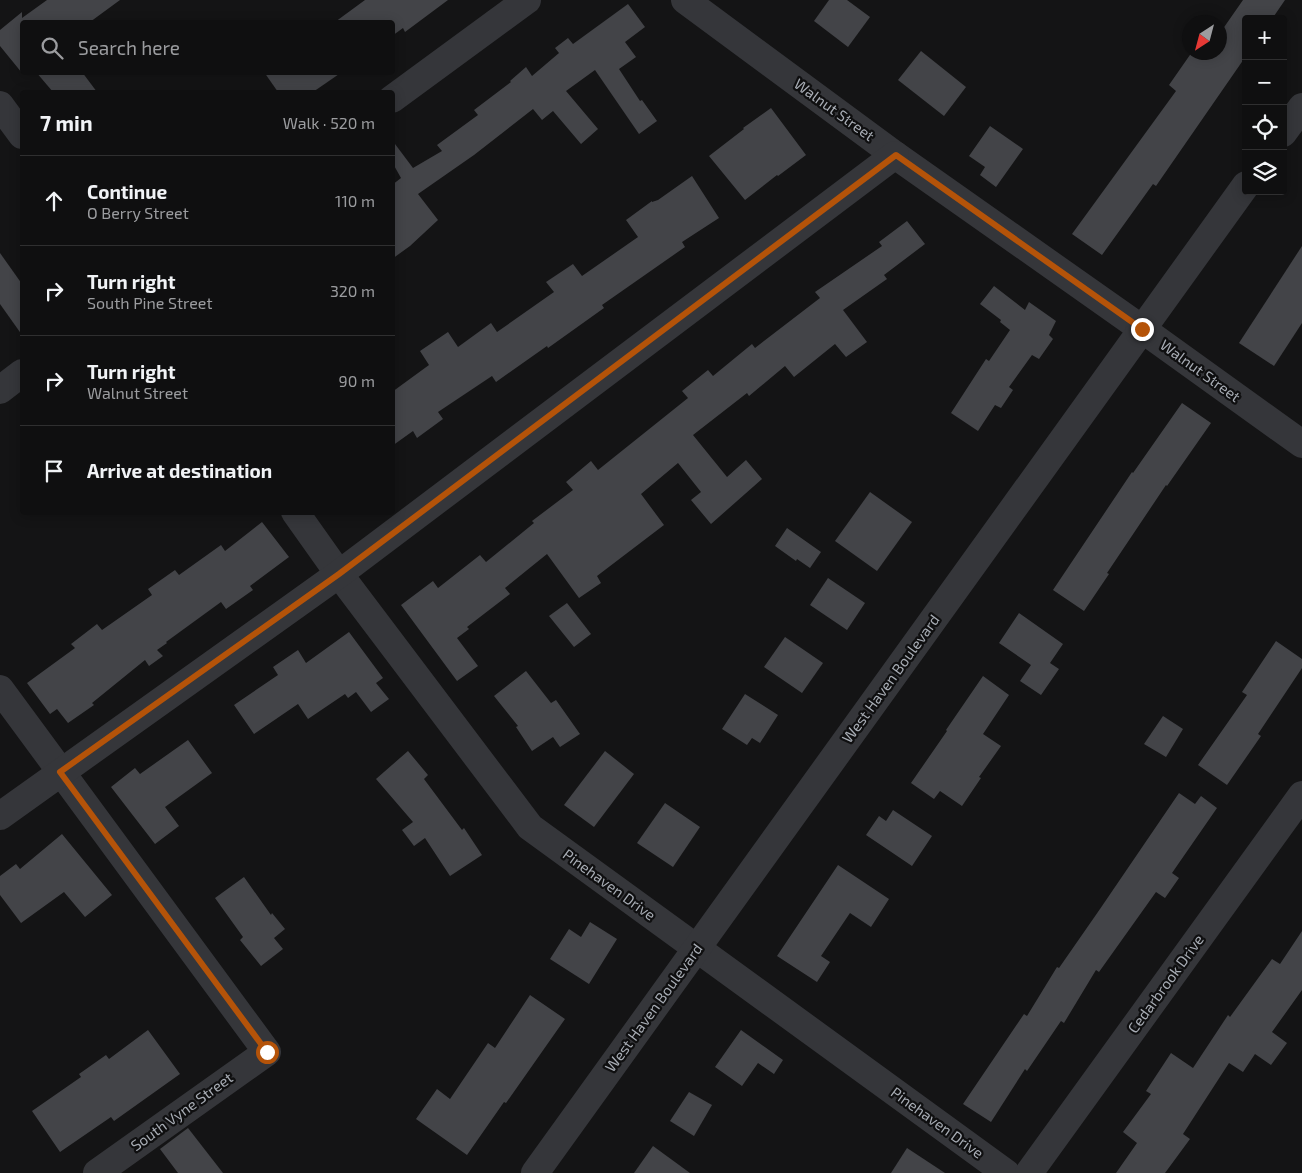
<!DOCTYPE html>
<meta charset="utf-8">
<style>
:root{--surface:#0f0f10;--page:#1d1d1e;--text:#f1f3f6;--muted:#9b9c9f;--line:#2f2f30}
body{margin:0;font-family:"Exo 2",sans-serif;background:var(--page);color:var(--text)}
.controls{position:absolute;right:15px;top:15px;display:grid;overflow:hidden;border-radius:5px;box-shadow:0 2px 12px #0003}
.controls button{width:45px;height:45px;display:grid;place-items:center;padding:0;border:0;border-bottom:1px solid var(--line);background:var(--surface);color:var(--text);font:25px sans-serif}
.compass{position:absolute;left:1182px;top:15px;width:45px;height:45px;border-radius:50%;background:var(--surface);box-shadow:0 2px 12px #0003;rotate:216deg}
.stop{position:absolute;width:15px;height:15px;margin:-11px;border:4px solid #b45309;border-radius:50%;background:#fff}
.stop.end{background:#b45309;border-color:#fff;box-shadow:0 1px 5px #0008}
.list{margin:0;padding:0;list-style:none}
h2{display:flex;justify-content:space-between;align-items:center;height:65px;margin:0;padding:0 20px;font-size:21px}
h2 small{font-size:16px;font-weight:400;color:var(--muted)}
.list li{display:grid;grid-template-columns:32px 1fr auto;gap:15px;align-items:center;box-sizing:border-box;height:90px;padding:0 20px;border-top:1px solid var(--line)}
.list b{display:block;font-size:19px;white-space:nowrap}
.list p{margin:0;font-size:16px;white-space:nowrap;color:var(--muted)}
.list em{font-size:16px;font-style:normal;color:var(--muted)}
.icon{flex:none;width:28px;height:28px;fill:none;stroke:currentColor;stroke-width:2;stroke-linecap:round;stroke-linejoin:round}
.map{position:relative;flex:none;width:1302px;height:1173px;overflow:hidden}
.search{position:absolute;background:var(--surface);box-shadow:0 2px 12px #0003;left:20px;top:20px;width:375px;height:55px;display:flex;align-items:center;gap:12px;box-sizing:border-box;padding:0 18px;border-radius:5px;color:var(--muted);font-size:19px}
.panel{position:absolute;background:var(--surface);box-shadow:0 2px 12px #0003;left:20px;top:90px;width:375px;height:425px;border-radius:5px}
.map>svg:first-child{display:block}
.building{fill:#434448}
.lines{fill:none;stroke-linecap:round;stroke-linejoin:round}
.minor{stroke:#35363a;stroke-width:28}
.route{stroke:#b45309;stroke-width:6}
.labels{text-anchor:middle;stroke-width:4.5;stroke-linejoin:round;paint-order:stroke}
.street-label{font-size:15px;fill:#a7acb4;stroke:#0f0f10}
</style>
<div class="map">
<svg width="1302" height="1173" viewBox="0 0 1302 1173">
<rect width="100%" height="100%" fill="#141415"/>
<g class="building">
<polygon points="47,0 120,0 90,22 22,22 22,73 0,46 0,30 22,12 22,18"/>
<polygon points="365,0 448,0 405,32 403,28 392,36 392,22 335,22"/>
<polygon points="829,0 847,0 870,17 848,47 814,21"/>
<polygon points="1243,0 1285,0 1272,19 1246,19 1246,56 1156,186 1153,184 1102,255 1072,234 1176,91 1169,85 1192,52 1220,52 1220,33"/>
<polygon points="628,4 645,27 625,42 636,57 619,69 640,101 642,100 657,121 639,134 595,70 566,91 598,129 581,144 553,111 542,120 533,109 474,155 418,194 438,220 410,246 392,259 392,185 401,178 392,162 392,140 413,168 442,151 437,145 478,115 474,110 511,82 510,81 526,67 532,76 559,53 555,48 568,38 573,44"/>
<polygon points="921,51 966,87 944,116 898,80"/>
<polygon points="36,72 82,72 97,92 53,92"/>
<polygon points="264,72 342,72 313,92 278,92"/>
<polygon points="771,108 806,155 778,176 777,175 745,200 709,156 744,129 743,128"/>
<polygon points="990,126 1023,149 996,187 980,175 985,167 969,156"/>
<polygon points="692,176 719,218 682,242 685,247 602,305 604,308 548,348 547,346 496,382 492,376 438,412 443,419 417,438 413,431 392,446 392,392 429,365 420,351 448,332 458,347 491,323 497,332 554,292 546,282 573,264 582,276 638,237 626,220 652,201 652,202 658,200"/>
<polygon points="907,221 925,244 884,275 887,279 843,310 867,342 846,357 835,344 794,377 785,366 749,396 747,393 693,435 727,477 746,460 762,479 711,524 691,500 701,492 678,463 641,494 664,525 597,576 601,583 579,598 547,554 505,588 510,594 467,627 469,629 457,638 478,666 457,681 401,605 433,581 438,588 480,555 486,562 534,523 532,521 573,490 566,482 591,461 598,470 688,398 682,391 708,370 713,376 752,344 755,348 820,298 815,292 882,246 879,242"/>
<polygon points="1302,246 1302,323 1274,366 1239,343"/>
<polygon points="0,253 22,284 22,335 0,304"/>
<polygon points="994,286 1025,310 1029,302 1056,321 1049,335 1053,339 1039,359 1032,355 1009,387 1013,390 1001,408 995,405 978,431 951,413 986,359 989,361 1010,330 1000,322 1001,320 980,304"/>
<polygon points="1182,403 1211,423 1167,486 1166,485 1107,573 1109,574 1084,611 1053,590 1132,472 1133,473"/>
<polygon points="870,492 912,522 877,571 835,541"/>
<polygon points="262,522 289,557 250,586 253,590 226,609 221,602 166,642 167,643 157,650 163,656 149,666 145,660 92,703 94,705 68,723 57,709 50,714 27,683 75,648 71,644 97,624 102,630 152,595 148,589 175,570 179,575 221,545 225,551"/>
<polygon points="787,528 821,552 810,568 797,559 796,561 775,546"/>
<polygon points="828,578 865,603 847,630 810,605"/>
<polygon points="567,603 591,634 574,647 549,616"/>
<polygon points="1019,613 1063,644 1050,663 1059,669 1041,695 1020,681 1031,665 999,643"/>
<polygon points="349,632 383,678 376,683 389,699 371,712 356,692 348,698 345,694 308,719 298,704 254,734 234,705 278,675 273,667 298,650 306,663"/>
<polygon points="785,637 823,663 802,693 764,667"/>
<polygon points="1276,641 1302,659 1302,668 1258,734 1261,736 1227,785 1198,765 1247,695 1242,692"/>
<polygon points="526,671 551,703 556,700 580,734 560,747 553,737 532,751 516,727 518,726 494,696"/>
<polygon points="983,676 1009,695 983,734 1001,746 979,777 981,778 962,806 940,791 934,799 911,783 947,731 946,730"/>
<polygon points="745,694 778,715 760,743 752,738 747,745 722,729"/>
<polygon points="1163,716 1183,729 1166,757 1144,744"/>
<polygon points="188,740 212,773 165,807 179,826 155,844 111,787 135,768 140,774"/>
<polygon points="408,751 428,775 424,779 462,830 464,828 482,855 450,876 425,838 414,846 402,830 413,822 376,779"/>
<polygon points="605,751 634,774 594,827 564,805"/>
<polygon points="1179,793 1195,804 1201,796 1217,808 1172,873 1179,878 1165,898 1156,892 1099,972 1096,970 1064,1023 1061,1021 1027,1071 1025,1069 991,1122 963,1104 1024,1014 1027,1016 1057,967 1059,968 1100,909"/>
<polygon points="665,803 700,827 673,867 637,843"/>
<polygon points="893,810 932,836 912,866 866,835 879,816 886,821"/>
<polygon points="62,834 112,895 85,917 64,892 21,923 0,895 0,876 16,864 20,869"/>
<polygon points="838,865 889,899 871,927 850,913 821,956 830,962 817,982 777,956"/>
<polygon points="244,877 271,915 272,913 285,929 274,938 283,949 261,966 240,940 243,937 215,898"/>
<polygon points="590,922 617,939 589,984 550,959 569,929 581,937"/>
<polygon points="1302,931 1302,990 1272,1032 1287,1043 1271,1065 1255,1054 1243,1072 1229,1063 1183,1134 1190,1139 1165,1173 1116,1173 1137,1143 1123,1132 1151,1094 1146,1091 1171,1053 1193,1068 1228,1015 1230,1017 1272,959 1280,964"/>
<polygon points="530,995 565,1019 506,1103 504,1102 467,1155 416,1119 437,1089 450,1099 488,1043 495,1048"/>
<polygon points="148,1030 180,1074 114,1121 111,1117 60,1152 32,1111 81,1077 79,1074 106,1055 109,1059"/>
<polygon points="741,1030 783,1060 774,1074 758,1063 742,1086 715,1067"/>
<polygon points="689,1092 712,1105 694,1136 670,1121"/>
<polygon points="188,1128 223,1173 178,1173 160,1149"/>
<polygon points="653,1146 690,1173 634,1173"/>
<polygon points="907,1148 945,1173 891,1173"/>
</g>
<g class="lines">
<g class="minor">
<polyline points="685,0 895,155 1142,329 1302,444"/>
<polyline points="392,99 527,0"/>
<polyline points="0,105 22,135"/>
<polyline points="1283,133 1302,107"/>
<polyline points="0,390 22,373"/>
<polyline points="295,512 339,574 530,827 1006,1173"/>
<polyline points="0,689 267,1052 97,1173"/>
<polyline points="0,816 339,574 895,155"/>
<polyline points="535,1173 1246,185"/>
<polyline points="1029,1173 1302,795"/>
</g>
</g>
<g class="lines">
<polyline class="route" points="267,1052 60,772 339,574 896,155 1142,329"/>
</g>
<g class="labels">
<g class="street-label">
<text transform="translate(834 110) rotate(36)" y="5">Walnut Street</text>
<text transform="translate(1200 371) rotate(36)" y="5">Walnut Street</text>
<text transform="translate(891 679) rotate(-54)" y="5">West Haven Boulevard</text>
<text transform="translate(609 885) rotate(36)" y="5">Pinehaven Drive</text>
<text transform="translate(1166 984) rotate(-54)" y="5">Cedarbrook Drive</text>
<text transform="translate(654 1008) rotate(-54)" y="5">West Haven Boulevard</text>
<text transform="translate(182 1112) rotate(-36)" y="5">South Vyne Street</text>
<text transform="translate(937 1123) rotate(36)" y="5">Pinehaven Drive</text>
</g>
</g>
</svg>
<div class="controls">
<button>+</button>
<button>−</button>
<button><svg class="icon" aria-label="locate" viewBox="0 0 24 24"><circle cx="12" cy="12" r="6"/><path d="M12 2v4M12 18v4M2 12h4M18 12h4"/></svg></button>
<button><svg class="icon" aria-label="layers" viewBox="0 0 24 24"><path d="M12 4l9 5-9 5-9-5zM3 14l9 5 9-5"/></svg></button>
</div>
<svg class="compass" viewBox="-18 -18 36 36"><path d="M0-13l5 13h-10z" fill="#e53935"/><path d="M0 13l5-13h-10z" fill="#9b9c9f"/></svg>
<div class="stop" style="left:267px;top:1052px"></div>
<div class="stop end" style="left:1142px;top:329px"></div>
<div class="search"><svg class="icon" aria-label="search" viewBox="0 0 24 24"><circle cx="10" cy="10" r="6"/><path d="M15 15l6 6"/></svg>Search here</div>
<section class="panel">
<h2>7 min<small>Walk · 520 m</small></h2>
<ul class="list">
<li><svg class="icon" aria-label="ahead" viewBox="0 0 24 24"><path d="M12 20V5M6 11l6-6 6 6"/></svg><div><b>Continue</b><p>O Berry Street</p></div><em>110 m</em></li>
<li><svg class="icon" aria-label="right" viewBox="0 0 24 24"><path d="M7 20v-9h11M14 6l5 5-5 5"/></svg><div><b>Turn right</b><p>South Pine Street</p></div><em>320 m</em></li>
<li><svg class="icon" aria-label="right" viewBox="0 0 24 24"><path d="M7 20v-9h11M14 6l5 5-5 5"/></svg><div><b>Turn right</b><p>Walnut Street</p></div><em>90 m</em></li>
<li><svg class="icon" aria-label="arrive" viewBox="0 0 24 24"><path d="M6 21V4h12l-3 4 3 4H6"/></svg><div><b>Arrive at destination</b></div></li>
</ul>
</section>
</div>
